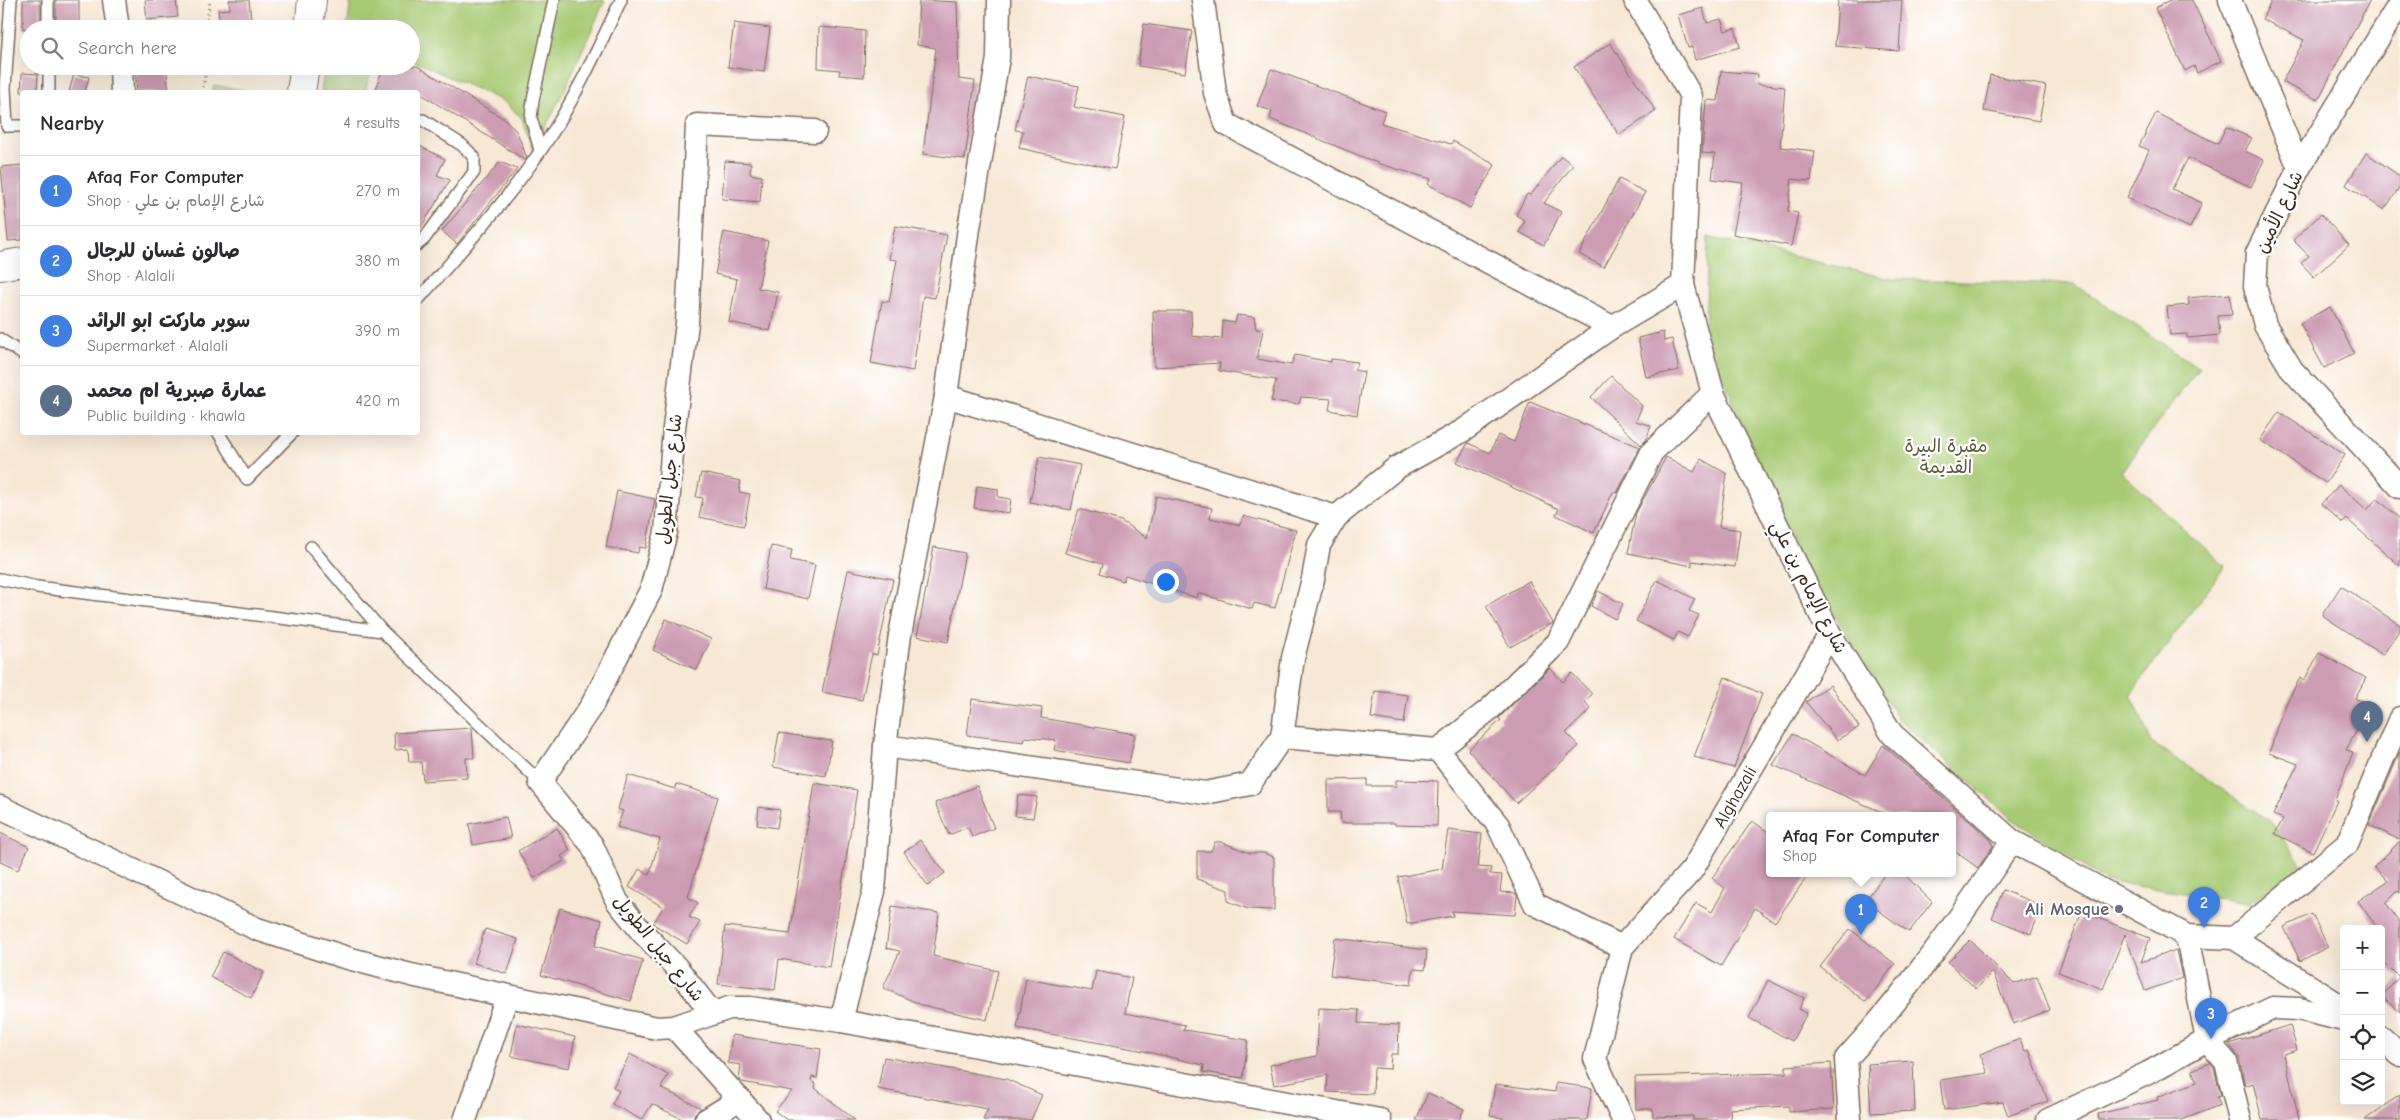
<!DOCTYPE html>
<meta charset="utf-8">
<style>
:root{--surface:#fff;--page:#f7f7f7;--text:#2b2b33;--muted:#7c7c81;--line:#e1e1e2;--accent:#1a73e8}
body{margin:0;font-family:"Comic Neue","Playpen Sans Arabic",sans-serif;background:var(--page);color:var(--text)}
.controls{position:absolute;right:15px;bottom:15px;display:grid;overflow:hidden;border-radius:5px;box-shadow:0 5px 20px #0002}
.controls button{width:45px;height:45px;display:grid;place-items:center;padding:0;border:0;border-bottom:1px solid var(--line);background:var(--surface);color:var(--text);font:25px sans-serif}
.you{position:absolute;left:1165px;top:581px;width:18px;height:18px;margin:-12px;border:4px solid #fff;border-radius:50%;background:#1a73e8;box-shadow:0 0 0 8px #1a73e833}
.badge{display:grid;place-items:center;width:32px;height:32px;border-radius:50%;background:var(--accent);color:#fff;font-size:16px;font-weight:700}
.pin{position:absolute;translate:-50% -41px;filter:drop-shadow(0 1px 2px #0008)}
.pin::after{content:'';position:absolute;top:26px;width:18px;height:15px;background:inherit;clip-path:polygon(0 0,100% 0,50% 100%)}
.popup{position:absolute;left:1766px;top:812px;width:190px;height:65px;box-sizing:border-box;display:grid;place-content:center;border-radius:5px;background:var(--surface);filter:drop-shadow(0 1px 4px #0005);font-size:16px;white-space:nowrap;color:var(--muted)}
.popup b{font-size:19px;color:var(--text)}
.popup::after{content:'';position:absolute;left:50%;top:100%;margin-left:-10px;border:10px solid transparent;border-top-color:var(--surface)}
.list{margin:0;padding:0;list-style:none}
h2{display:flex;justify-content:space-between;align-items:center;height:65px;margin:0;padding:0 20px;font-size:21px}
h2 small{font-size:16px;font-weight:400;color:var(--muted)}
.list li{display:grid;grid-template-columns:32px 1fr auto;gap:15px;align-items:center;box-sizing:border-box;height:70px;padding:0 20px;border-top:1px solid var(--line)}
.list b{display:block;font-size:19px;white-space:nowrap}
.list p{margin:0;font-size:16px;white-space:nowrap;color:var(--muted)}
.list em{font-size:16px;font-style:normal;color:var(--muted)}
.icon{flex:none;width:28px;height:28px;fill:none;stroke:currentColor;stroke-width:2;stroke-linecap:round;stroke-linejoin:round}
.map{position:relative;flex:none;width:2400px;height:1120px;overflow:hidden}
.search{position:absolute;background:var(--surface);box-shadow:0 5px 20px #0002;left:20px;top:20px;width:400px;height:55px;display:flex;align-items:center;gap:12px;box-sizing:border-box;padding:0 18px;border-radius:28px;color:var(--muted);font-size:19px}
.panel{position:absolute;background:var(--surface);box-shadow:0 5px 20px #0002;left:20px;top:90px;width:400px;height:345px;border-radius:5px}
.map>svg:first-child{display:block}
.green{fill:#a8cb74;stroke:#727a49}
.building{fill:#cc9cb3}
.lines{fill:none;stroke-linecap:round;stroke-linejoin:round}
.service-casing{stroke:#7d6c5e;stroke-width:14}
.minor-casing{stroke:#7d6c5e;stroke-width:25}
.tertiary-casing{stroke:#7d6c5e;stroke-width:30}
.path{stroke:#7d6c5e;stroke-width:3;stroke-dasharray:1 4;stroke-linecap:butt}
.service{stroke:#fff;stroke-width:11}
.minor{stroke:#fff;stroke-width:22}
.tertiary{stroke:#fff;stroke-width:28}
.worship-dot{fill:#6b7280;stroke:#fff;stroke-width:2}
.labels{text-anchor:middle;stroke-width:4.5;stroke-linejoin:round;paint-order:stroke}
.street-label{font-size:18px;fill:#3b2a1e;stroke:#fff}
.park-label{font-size:18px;fill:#5c5a38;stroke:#fff}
.worship-label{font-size:18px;font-weight:bold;fill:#5b616d;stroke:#fff;text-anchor:end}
</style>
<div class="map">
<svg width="2400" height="1120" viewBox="0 0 2400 1120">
<rect width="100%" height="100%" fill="#fff"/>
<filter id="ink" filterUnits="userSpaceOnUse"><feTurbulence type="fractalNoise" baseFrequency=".02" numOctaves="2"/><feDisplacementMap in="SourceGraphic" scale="10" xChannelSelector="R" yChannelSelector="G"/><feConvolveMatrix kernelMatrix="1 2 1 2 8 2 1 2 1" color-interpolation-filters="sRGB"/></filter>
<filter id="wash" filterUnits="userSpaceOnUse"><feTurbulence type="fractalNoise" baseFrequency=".0096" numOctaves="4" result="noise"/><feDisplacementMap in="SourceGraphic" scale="20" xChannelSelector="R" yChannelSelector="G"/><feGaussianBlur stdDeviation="1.12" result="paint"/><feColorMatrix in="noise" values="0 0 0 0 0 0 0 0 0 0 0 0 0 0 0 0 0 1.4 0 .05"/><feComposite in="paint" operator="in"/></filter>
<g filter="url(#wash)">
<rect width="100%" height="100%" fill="#f7e8d5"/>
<g class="green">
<polygon points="351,0 605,0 567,85 533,151 522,118 503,101 411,60 411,29 347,29"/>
<polygon points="325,66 372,66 365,92 321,92"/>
<polygon points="214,85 253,92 212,92"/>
<polygon points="1708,237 1892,279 2074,284 2199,368 2121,472 2225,566 2131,694 2152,743 2270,821 2303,867 2248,903 2105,881 2011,818 1898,719 1798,554 1705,335"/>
</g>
<g id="blocks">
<g class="building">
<rect x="23" y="0" width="17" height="29"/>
<rect x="56" y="0" width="23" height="29"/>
<polygon points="145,0 176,0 178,17 147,20"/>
<polygon points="229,0 249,0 252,29 220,29 218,10 230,9"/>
<polygon points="919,0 957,2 959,79 975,81 965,159 923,154 936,48 917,45"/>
<polygon points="1838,0 1902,0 1899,51 1835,46"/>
<polygon points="2172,0 2192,0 2221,61 2197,73 2194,66 2185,71 2155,8"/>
<polygon points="2272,0 2370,0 2318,100 2282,82 2304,40 2262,19"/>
<polygon points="1703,8 1707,23 1721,19 1725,31 1735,28 1740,47 1695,60 1692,47 1688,48 1678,15"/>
<polygon points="734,23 770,28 764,72 728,67"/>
<polygon points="1144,24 1192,31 1185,73 1138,66"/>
<polygon points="819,27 865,31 864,77 839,75 840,70 818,68"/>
<polygon points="1610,43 1656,111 1619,135 1574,67"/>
<polygon points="166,66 169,92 137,92 135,68"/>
<polygon points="387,66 417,66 506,120 517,132 527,158 525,160 418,92 375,92 380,76"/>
<polygon points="1271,69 1385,111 1381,123 1451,144 1453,141 1495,165 1470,208 1428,184 1431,179 1380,164 1270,119 1272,111 1257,106"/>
<polygon points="1721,71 1758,74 1757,84 1785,87 1780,147 1815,151 1811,181 1792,179 1788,211 1798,213 1791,246 1733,234 1743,183 1712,179 1715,154 1702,153 1706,100 1718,101"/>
<polygon points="22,73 38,74 37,92 21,92"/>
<polygon points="74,74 89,77 85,92 69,92"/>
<polygon points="1990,75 2046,86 2039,121 1984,111"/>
<polygon points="1028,76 1079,86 1074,107 1125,117 1115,169 1019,148 1023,131 1015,130"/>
<polygon points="2156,113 2218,144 2226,127 2252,138 2245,151 2264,160 2251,187 2188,158 2172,189 2202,203 2190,228 2127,198 2149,150 2139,146"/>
<polygon points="418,145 445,159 437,175 450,180 418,232"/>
<polygon points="2366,153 2400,176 2400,187 2384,210 2346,185"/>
<polygon points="1561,156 1573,165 1544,203 1561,212 1544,245 1519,232 1525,221 1516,215 1527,194 1531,195"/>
<polygon points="725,161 751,163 750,174 762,176 760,202 722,199"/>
<polygon points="500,162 517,169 457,244 442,231"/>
<polygon points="22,165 22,240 8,241 1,167"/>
<polygon points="1619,179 1645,192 1604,267 1579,254"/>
<polygon points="2321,214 2349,245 2314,277 2301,263 2309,256 2293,240"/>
<polygon points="895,226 947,235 935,298 923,296 913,371 871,363 882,301 889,302 897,260 889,259"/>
<polygon points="724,232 768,241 758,288 778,292 770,331 729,322 737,279 715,274"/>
<polygon points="2230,294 2232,315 2218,316 2220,335 2187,338 2187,334 2170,335 2167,307 2189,305 2188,298"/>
<polygon points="2330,307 2354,353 2324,368 2300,323"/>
<polygon points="1153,311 1191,311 1192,336 1222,339 1223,321 1235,323 1237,315 1254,317 1256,329 1263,330 1257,359 1291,365 1295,355 1331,362 1331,359 1358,362 1354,370 1364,372 1357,415 1329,410 1331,399 1301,397 1299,404 1271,401 1276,380 1219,371 1220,363 1154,367"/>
<polygon points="1663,332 1664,341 1672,339 1679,370 1646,377 1638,338"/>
<polygon points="1611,376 1642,406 1636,421 1651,426 1646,440 1641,445 1591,397"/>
<polygon points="1530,402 1640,447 1617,493 1613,492 1594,533 1556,515 1559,509 1457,462 1468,443 1490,453 1498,435 1514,442"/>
<polygon points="2279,412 2345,455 2326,483 2260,440"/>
<polygon points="1039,457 1080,465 1071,510 1030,502"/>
<polygon points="1666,457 1694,472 1701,459 1727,474 1719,527 1740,530 1735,567 1692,561 1692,566 1628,553 1636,513"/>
<polygon points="701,473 741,481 739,492 750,494 744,526 699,517 703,498 696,497"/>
<polygon points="2339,485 2367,510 2377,498 2400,519 2400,566 2347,519 2343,523 2321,504"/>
<polygon points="977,486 998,489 998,497 1011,499 1009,513 974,508"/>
<polygon points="617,491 655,499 646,548 639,547 638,553 606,547"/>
<polygon points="1156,496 1212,508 1210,518 1240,525 1243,516 1296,530 1275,608 1254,603 1252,609 1198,593 1197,598 1125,575 1123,581 1100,573 1103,564 1065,553 1079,509 1121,521 1147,538"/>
<polygon points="771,546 792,550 790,560 815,565 808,599 763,589"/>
<polygon points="934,547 965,553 948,642 917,636"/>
<polygon points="848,570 893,579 877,655 872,654 862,700 822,692"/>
<polygon points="1657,580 1695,599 1689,611 1699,615 1688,637 1678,632 1674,640 1636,621"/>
<polygon points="1529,581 1553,623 1510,647 1486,606"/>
<polygon points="2341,586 2400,625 2400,629 2383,655 2322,615"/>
<polygon points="1598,591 1623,604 1615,619 1591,606"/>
<polygon points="666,619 711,639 697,670 653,650"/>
<polygon points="2319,653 2366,678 2355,698 2370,706 2346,750 2353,752 2335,800 2337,801 2313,852 2275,834 2283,819 2273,815 2298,764 2269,753 2286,704 2300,678 2304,681"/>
<polygon points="1550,668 1563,682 1572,673 1592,694 1585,702 1591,709 1566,733 1579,746 1516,803 1468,750 1501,720 1499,718"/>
<polygon points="1725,677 1762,694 1734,768 1694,757"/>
<polygon points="1830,685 1859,727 1837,740 1806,702"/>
<polygon points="1375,691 1408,695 1404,723 1371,718"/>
<polygon points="972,699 1042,708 1041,718 1135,734 1129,763 1054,750 1056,740 1025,737 1024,742 967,735"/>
<polygon points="472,728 474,758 466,758 467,778 423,781 421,762 409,762 408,749 395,750 394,733"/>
<polygon points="779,733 832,741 826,776 773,767"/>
<polygon points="1793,734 1865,775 1883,745 1991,840 1993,846 1978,868 1952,849 1952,816 1891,816 1773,765"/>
<polygon points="2400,752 2400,840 2369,825"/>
<polygon points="628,775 675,789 676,784 718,797 688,897 698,903 689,917 700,922 687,944 653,924 663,907 629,887 639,869 649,875 660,839 617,827 623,811 618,809"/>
<polygon points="1367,779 1367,786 1396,786 1396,780 1438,781 1437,826 1395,825 1395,823 1341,823 1340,812 1328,812 1328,780"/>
<polygon points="814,783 857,790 829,967 779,959 775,990 718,984 725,926 790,934"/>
<polygon points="977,786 994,828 972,837 968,827 949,835 935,803"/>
<polygon points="1018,795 1037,797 1033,818 1015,816"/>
<polygon points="759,807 780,810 777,828 757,825"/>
<polygon points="506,817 511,838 473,845 469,824"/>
<polygon points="1752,821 1770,833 1770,874 1809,874 1775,922 1755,908 1721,966 1674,939 1696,903 1712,912 1725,888 1712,878"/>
<polygon points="557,828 570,850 561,856 564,861 534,878 518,851"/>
<polygon points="1448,830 1482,834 1478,867 1491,868 1490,874 1502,875 1500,892 1515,893 1517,896 1515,915 1452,911 1453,916 1407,924 1398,877 1442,869"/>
<polygon points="0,833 29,847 18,870 0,862"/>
<polygon points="920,840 945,873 928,886 904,852"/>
<polygon points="2400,841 2400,893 2398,891 2386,903 2400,923 2400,1012 2382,996 2399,977 2381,959 2381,929 2378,929 2358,901 2388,881 2374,867"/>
<polygon points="1215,842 1221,842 1250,853 1263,853 1274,857 1274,910 1248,909 1228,901 1228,890 1197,879 1197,851 1211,851"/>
<polygon points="1885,874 1904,874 1932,902 1909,932 1865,901"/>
<polygon points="2003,890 2042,906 2031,934 1992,918"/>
<polygon points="892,906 939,913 933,956 998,971 987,1020 922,1005 883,988 900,951 886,948"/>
<polygon points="560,908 602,920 595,946 643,960 631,1001 541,975"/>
<polygon points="2082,912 2150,938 2141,962 2176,950 2182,978 2145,991 2125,934 2103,989 2058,972"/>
<polygon points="2312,914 2328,947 2300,961 2284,927"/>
<polygon points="485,929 518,939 507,974 474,963"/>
<polygon points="1850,929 1895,964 1866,1002 1820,967"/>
<polygon points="1335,938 1427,950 1425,970 1413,969 1411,985 1330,975"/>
<polygon points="1970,940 2014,984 2037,976 2050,1010 2013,1024 1993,972 1976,989 1948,962"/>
<polygon points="223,952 264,972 251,998 210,977"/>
<polygon points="1096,971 1132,978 1125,1013 1185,1025 1183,1030 1248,1040 1243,1078 1203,1072 1204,1065 1139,1050 1017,1028 1026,979 1092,991"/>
<polygon points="1768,980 1804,998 1799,1009 1807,1013 1792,1041 1749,1018"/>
<polygon points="1319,1008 1359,1010 1358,1023 1399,1025 1398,1054 1391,1054 1390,1069 1374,1068 1373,1094 1327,1092 1328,1075 1274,1085 1270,1065 1317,1056"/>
<polygon points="517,1024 575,1037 569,1068 511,1056"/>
<polygon points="2290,1025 2297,1050 2284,1054 2299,1120 2262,1120 2253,1083 2245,1086 2239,1058 2229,1044"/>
<polygon points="732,1035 821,1049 817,1078 812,1077 811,1081 816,1084 815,1088 855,1120 787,1120 775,1111 792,1091 742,1082 739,1080 741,1065 728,1063"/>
<polygon points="2020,1039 2025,1051 2029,1050 2048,1101 2008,1116 2003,1102 1944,1110 1940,1080 1988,1073 1980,1054"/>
<polygon points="630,1054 668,1075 661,1088 701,1108 695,1113 693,1120 684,1120 652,1104 642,1120 612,1104 619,1091 613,1087"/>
<polygon points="884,1057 1006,1079 1042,1095 1031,1120 983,1120 988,1109 878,1089"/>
<polygon points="1913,1061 1915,1111 1871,1113 1868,1064"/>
<polygon points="1831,1063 1834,1109 1789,1112 1789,1106 1730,1109 1731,1120 1693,1120 1693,1116 1653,1117 1653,1109 1636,1109 1635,1077 1786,1073 1786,1066"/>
<polygon points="2210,1063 2214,1068 2221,1096 2217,1097 2220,1105 2182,1120 2099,1120 2098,1114 2158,1100 2157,1097 2197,1082 2192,1070"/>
<polygon points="1556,1083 1592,1088 1587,1120 1502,1120 1503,1118 1490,1116 1495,1084 1555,1092"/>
<polygon points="1428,1093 1464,1109 1459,1120 1416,1120"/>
<polygon points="2400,1095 2400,1120 2365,1120 2384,1106"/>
</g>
</g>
</g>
<g filter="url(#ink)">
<use href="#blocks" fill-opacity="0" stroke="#7d6c5e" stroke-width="1"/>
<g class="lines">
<g class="service-casing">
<g id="service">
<polyline points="11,0 5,88 7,126 22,126"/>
<polyline points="48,0 48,29"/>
<polyline points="49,66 49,92"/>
<polyline points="540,150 531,118 533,100 554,0"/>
<polyline points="418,244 424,239 474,172 474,157 462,145 423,120"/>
<path d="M418 300C463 248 511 197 549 138 577 95 599 46 621 0"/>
<polyline points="0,339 22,354"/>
<polyline points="218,432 247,479 293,432"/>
<polyline points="311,547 382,631"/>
<polyline points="0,579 37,587 382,631 540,782"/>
</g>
</g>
<g class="minor-casing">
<g id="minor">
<polyline points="114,0 118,29"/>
<polyline points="1203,0 1215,93 1226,124 1612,327"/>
<polyline points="2230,0 2299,168"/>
<polyline points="2400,3 2299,168 2257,253 2255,286 2265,325 2292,370 2400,487"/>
<polyline points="121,66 122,92"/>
<polyline points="1683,285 1713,393 1830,634 1892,734 2012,841 2187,936 2234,938 2344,1008"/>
<polyline points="946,396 1336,517"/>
<polyline points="1282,737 1438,750 1498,825 1535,904 1622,947"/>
<polyline points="885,746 1205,793 1250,784 1282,737 1293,658 1313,579 1319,545 1336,517 1396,468 1464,430 1612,327 1683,285 1691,96 1635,0"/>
<polyline points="1438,750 1491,708 1558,642 1652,452 1713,393"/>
<polyline points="0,807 257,929 344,957 411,975 657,1028 674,1027 729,1008 750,1008 841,1021 1380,1120"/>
<polyline points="2187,936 2207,1040 2226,1062 2240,1120"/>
<polyline points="2234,938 2347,844 2400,718"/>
<polyline points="712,1013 677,968 641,931 617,901 592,845 540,782 592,705 651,590 666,532 674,428 687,323 697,125 815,131"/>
<polyline points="841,1021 874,891 885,746 900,635 946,396 969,228 998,58 999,0"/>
<polyline points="674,1027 758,1120"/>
<polyline points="2381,1037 2400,1055"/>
<polyline points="465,1120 507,996"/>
<polyline points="706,1120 740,1099"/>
<polyline points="1623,1120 1595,1059 1622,947 1692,870 1830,634"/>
<path d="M1850 1120 1846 1059C1908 991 1961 917 2012 841"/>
<polyline points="2048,1120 2148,1073 2207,1040 2273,1008 2299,1009 2344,1020"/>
</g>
</g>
<g class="tertiary-casing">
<g id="tertiary">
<polyline points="309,29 312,0"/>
<polyline points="301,92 305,66"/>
<polyline points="0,266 22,262"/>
</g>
</g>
<g class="path">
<polyline points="206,29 210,0"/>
<polyline points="202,92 207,66"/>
</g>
<use href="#service" class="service"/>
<use href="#minor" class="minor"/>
<use href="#tertiary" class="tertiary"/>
</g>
</g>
<circle class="worship-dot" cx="2119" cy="909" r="5"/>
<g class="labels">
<g class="street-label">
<text transform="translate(2279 212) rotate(-65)" y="6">شارع الأمين</text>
<text transform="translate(669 479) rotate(-84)" y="6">شارع جبل الطويل</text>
<text transform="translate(1809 587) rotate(63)" y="6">شارع الإمام بن علي</text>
<text transform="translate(1735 797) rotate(-60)" y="6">Alghazali</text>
<text transform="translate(659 948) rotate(51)" y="6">شارع جبل الطويل</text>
</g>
<g class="park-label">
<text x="1946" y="452">مقبرة البيرة<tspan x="1946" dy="21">القديمة</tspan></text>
</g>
<g class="worship-label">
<text x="2109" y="915">Ali Mosque</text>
</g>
</g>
</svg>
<div class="controls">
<button>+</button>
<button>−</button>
<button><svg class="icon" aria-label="locate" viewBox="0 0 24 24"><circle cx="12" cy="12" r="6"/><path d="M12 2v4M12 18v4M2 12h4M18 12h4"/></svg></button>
<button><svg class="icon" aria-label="layers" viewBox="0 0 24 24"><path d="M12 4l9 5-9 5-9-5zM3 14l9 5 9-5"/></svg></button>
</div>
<div class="you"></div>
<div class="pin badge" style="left:1861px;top:935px;background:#3f7fe0">1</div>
<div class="popup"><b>Afaq For Computer</b>Shop</div>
<div class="pin badge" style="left:2204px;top:928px;background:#3f7fe0">2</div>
<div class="pin badge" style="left:2211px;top:1039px;background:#3f7fe0">3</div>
<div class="pin badge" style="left:2367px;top:742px;background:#5c6f8a">4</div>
<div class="search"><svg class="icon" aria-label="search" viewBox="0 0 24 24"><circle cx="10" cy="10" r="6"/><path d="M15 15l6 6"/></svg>Search here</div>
<section class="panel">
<h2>Nearby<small>4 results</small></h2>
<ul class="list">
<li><span class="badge" style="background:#3f7fe0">1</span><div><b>Afaq For Computer</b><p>Shop · شارع الإمام بن علي</p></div><em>270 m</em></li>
<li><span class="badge" style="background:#3f7fe0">2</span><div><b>صالون غسان للرجال</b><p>Shop · Alalali</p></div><em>380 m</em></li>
<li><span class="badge" style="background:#3f7fe0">3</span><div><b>سوبر ماركت ابو الرائد</b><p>Supermarket · Alalali</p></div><em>390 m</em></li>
<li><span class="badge" style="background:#5c6f8a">4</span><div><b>عمارة صبرية ام محمد</b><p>Public building · khawla</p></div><em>420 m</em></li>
</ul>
</section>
</div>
